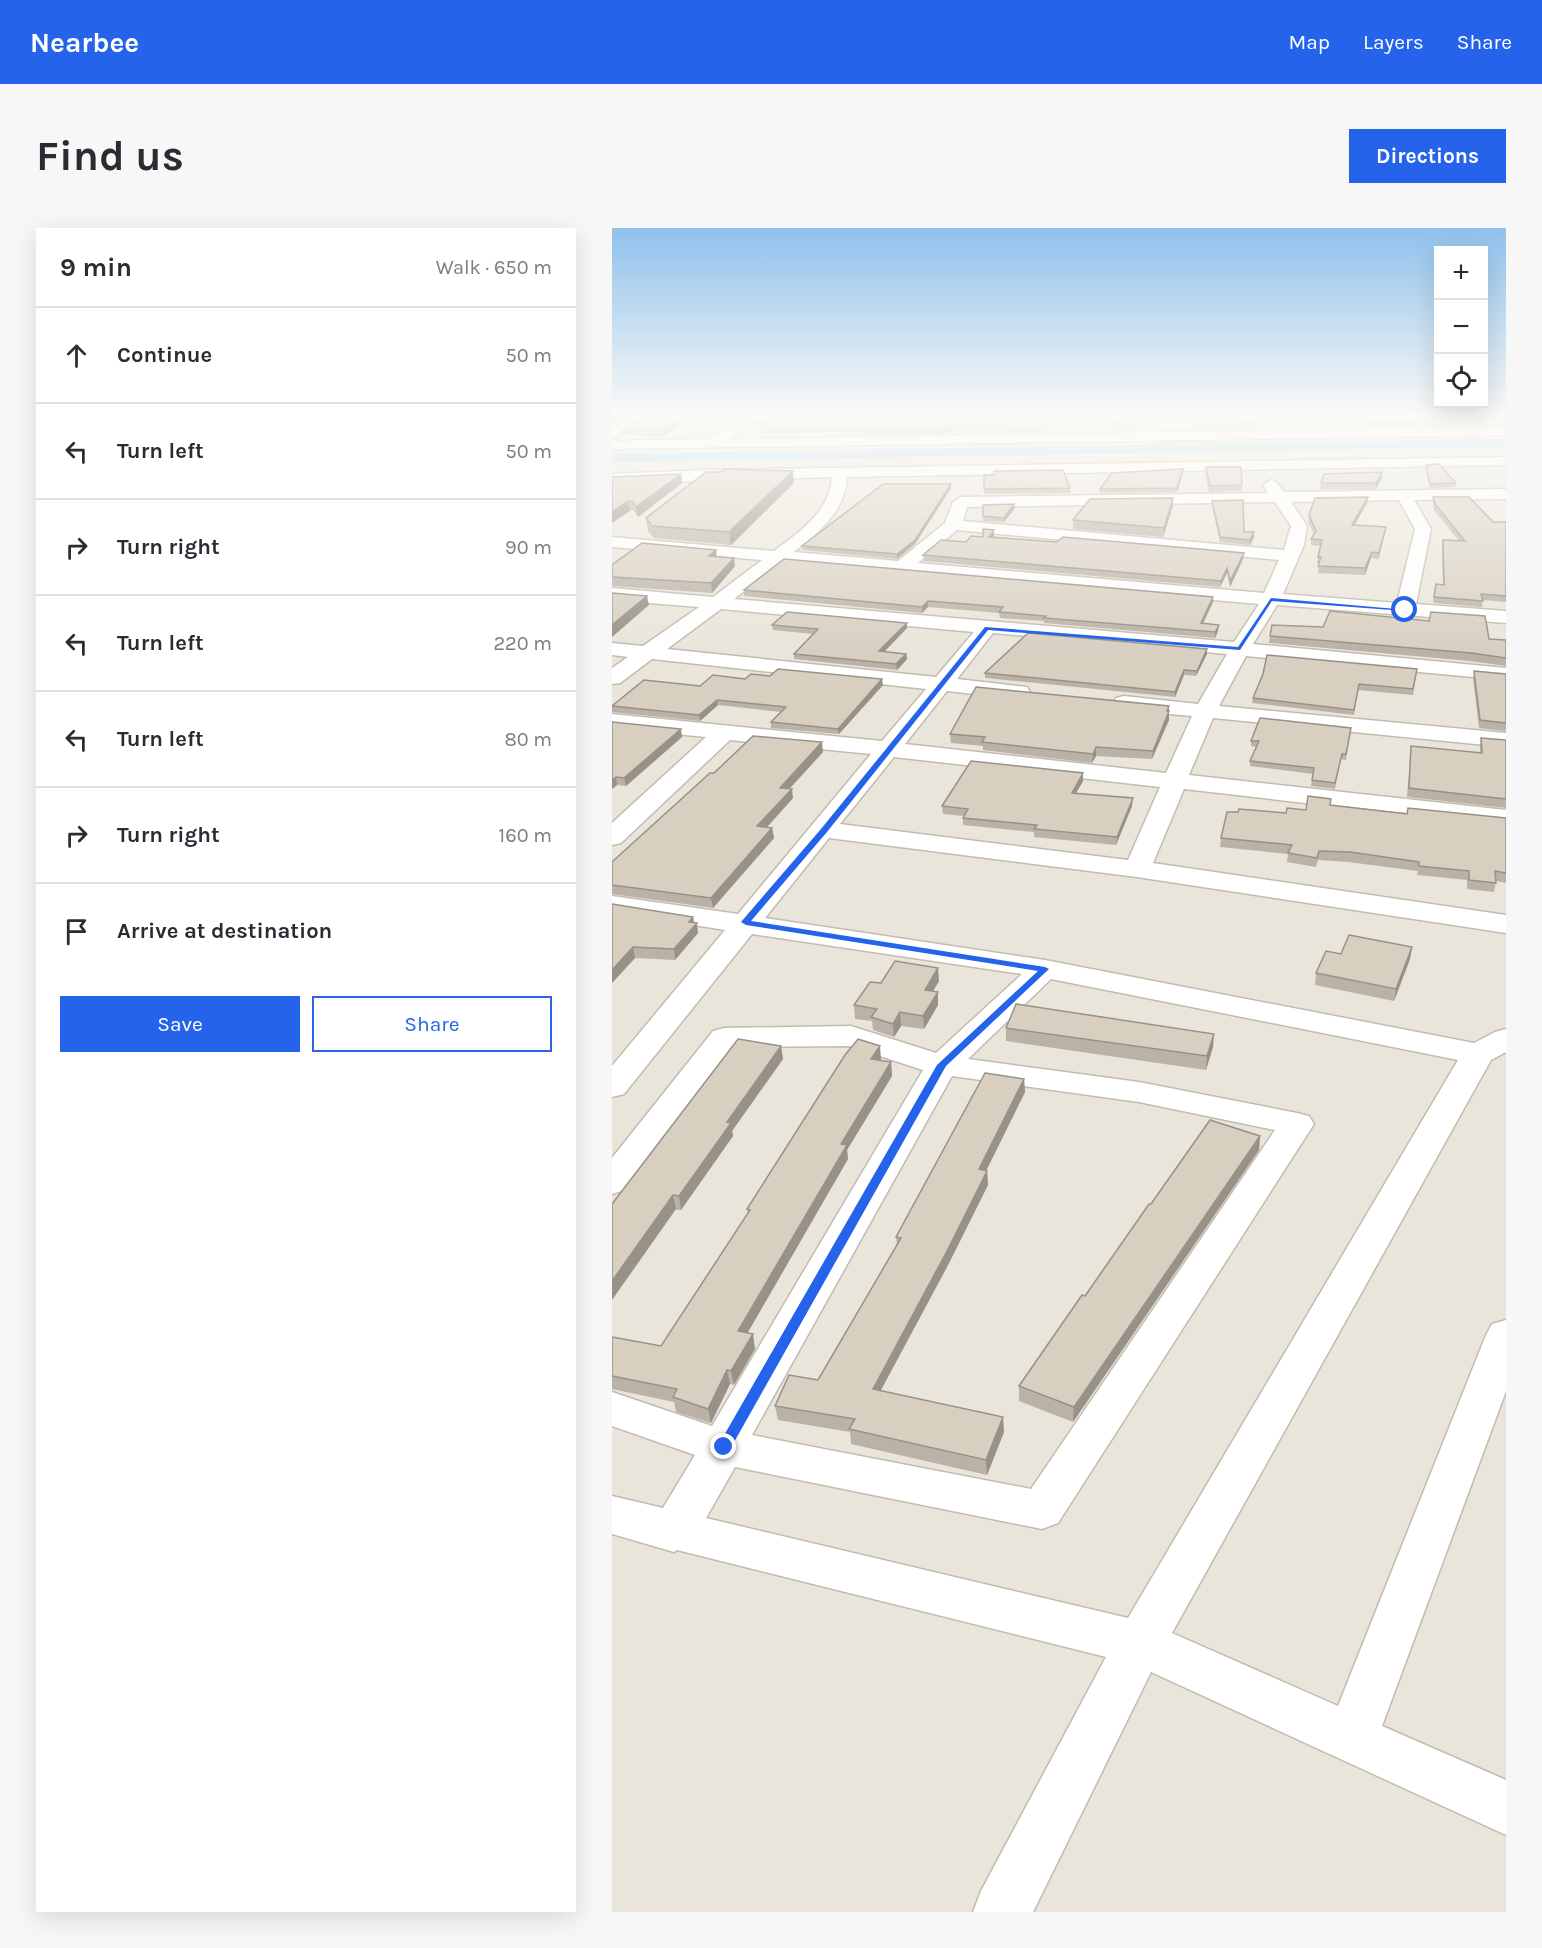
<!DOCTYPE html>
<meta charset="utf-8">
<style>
:root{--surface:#fff;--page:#f7f7f7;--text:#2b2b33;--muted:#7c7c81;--line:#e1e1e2;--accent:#2563eb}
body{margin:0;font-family:Karla,sans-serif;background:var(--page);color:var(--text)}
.controls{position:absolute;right:18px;top:18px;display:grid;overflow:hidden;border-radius:0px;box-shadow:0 6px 24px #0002}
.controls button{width:54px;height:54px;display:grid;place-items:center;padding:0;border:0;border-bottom:2px solid var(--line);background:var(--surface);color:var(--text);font:30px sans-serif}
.stop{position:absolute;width:18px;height:18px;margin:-14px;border:4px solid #2563eb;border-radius:50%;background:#fff}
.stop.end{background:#2563eb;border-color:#fff;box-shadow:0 2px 6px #0008}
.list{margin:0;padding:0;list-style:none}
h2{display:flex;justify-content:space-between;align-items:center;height:78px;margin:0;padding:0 24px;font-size:26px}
h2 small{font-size:20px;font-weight:400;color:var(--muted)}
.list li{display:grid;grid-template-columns:39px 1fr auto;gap:18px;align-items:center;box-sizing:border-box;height:96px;padding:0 24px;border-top:2px solid var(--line)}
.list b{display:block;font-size:22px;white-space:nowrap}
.list em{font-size:20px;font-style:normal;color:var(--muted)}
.actions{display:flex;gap:12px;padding:18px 24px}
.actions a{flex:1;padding:14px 0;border:2px solid var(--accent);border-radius:0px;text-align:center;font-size:21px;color:var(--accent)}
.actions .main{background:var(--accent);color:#fff}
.icon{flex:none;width:33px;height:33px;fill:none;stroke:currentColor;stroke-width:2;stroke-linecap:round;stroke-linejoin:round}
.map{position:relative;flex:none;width:894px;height:1684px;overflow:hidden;border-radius:0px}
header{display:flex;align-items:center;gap:36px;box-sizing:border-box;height:84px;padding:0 30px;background:var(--accent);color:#fff}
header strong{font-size:28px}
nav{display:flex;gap:33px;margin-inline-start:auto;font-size:21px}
.intro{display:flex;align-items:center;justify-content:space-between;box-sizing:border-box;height:144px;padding:0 36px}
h1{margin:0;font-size:42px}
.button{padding:15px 27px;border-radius:0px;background:var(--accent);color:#fff;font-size:21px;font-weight:700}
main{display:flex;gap:36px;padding:0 36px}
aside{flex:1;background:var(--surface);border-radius:0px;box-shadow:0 6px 24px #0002}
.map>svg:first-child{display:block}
.residential{fill:#eae5da}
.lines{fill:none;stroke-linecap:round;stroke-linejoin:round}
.canal{fill:#a9d4f2;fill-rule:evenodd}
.street-casing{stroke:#c2bbae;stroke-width:3}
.street{fill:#fff;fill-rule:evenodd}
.wall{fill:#bab2a6}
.shaded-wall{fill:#979187}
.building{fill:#d8cfc1;stroke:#979187;stroke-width:1.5}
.route{fill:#2563eb}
</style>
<header>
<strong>Nearbee</strong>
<nav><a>Map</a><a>Layers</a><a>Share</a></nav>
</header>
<div class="intro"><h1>Find us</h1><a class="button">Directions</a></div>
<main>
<aside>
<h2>9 min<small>Walk · 650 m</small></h2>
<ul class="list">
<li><svg class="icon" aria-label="ahead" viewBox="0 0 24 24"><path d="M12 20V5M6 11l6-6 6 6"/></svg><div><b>Continue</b></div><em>50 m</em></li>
<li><svg class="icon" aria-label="left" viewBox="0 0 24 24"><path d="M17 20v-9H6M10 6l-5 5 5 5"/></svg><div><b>Turn left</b></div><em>50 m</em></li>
<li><svg class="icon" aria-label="right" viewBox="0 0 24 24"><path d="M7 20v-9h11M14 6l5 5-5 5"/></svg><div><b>Turn right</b></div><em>90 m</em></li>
<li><svg class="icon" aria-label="left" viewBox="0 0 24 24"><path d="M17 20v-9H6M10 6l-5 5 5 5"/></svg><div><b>Turn left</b></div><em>220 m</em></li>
<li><svg class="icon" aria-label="left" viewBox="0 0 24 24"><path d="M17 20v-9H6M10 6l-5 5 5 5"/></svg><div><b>Turn left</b></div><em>80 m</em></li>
<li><svg class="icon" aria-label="right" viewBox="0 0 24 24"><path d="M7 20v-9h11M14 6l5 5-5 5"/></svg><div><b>Turn right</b></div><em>160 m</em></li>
<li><svg class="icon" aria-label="arrive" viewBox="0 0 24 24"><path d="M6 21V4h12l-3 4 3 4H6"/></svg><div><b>Arrive at destination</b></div></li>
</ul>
<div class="actions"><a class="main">Save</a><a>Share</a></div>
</aside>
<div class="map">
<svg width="894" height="1684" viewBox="0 0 894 1684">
<rect width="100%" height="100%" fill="#f6f3ec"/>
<rect class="residential" x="0" y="187" width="894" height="1497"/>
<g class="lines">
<polygon class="canal" points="894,211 894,219 0,234 0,226"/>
<g class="street-casing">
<g id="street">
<polygon points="21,187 37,187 0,211 0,201"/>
<polygon points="134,187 150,187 118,211 894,199 894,207 0,221 0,213 100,211"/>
<path d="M894 229V237L235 249C234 282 207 305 182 324L286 333 333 295 341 274 349 269 656 265 651 257 659 252 664 254 672 264 894 261V271L802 272 819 301 804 376 894 383V395L665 377 641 416 894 440V452L634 428 607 478 894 505V519L601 490 577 547 894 582V598L572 561 541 635 894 687V705L525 649 217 610 153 690 433 732 862 815 883 804 894 801V824L879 832 560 1405 726 1478 874 1107 880 1096 894 1092V1163L770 1498 894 1552V1607L539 1444 421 1684H361L369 1663 494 1429 65 1322 62 1324 0 1306V1268L51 1280 83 1227 0 1198V1164L100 1198 311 842 237 818 121 819 13 962 0 966V930L101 803 112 800 239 798 324 825 410 746 140 706 12 866 0 869V838L113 702 0 684V668L126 686 259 526 118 512 9 615 0 617V595L94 509 0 500V486L270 513 314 461 40 431 8 455 0 456V440L16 429 0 427V415L31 418 87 379 0 372V360L101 369 150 332 0 319V309L162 323C188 303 218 284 220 249L0 256V246L93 242ZM787 272 803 301 785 375 671 366 692 317 695 298 679 274ZM663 274 679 298 672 322 351 293 355 279ZM345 302 667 332 652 365 306 335ZM170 334 647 376 622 414 122 371ZM109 381 362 404 324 449 55 421ZM381 405 615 426 586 476 512 468 504 470 501 475 504 480 512 482 580 488 554 545 293 516 335 463 407 471 415 469 418 464 415 459 345 451ZM282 529 548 559 516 632 228 596ZM439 751 846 832 516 1390 94 1290 123 1239 430 1301 446 1295 702 896 697 888 685 885 527 854 356 831ZM340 848 527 874 663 902 419 1261 140 1207Z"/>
</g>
</g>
<use href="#street" class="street"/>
</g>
<g class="wall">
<polygon points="34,187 81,187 53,208 11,207 10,202"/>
<polygon points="151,187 429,187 427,193 435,200 435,204 337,203 326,206 250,206 250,204 149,205 149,201 150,199 143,199 142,195"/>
<polygon points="494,187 527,196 527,200 495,199"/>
<polygon points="576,187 652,187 648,199 583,202"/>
<polygon points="748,187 797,187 803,194 802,198 759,199"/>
<polygon points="844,187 894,187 894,192 849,192"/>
<polygon points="814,237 844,255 843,259 818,260 813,241"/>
<polygon points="594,239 630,257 630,263 597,264 593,245"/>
<polygon points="571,241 571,245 565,264 488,265 488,261"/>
<polygon points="372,247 382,247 458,260 458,265 372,266"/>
<polygon points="0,249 70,255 26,289 21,282 18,283"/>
<polygon points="770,250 764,261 708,261 709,255"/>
<polygon points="182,255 119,317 42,310 36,303 34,290"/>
<polygon points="339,260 303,316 285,331 191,322 190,318"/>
<polygon points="756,269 755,275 742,297 774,299 767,331 759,330 753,347 706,345 707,335 705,335 706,329 708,318 699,317 699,311 702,306 696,294 697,287"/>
<polygon points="821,269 881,294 894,294 894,374 870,372 870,379 821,375 822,369 831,357 830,318 831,312 847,313 822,282 821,274"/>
<polygon points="600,273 632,304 642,309 638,317 608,314 600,277"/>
<polygon points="371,277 403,280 392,294 371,293"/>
<polygon points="561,278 551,309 461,301 461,292"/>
<polygon points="382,308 381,310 632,325 631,331 618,359 615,345 608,359 312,333 311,327 371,309"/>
<polygon points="105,329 123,338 100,365 0,358 0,337"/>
<polygon points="132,362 601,374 591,396 606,403 603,410 432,395 432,393 388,390 387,385 316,379 310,385 132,368"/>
<polygon points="295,395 295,400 272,424 294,426 295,431 285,442 182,431 182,426 201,406 161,402 160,397"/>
<polygon points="658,408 877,411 894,412 894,438 858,433 657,415"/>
<polygon points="595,421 595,426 584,448 572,447 563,469 373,450 373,445"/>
<polygon points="805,441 801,467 746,462 742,487 640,475 641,470"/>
<polygon points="862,443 894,446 894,503 867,500 861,451"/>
<polygon points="133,451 271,457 227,506 159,500 159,494 169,484 106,477 88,493 0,484 0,478 88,458"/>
<polygon points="557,483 557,492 540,531 484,528 480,535 371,522 371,518 339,515 338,506"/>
<polygon points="0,494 70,509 14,558 5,557 0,561"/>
<polygon points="739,500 734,532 729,531 723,561 699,558 701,546 638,538 638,533 644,519 639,518 639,513"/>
<polygon points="869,510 894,512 894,580 795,569 799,518 868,525 868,519"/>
<polygon points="211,524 177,561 181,570 154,600 160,600 162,610 101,680 0,666 0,634 102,545"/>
<polygon points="471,545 471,553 464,565 520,578 504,617 422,609 422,604 351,597 351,590 352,588 331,586 330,578"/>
<polygon points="719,571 719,577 795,585 796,580 894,590 894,655 884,653 882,664 855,661 855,652 805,647 806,643 736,634 706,632 704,639 675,634 676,626 608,619 609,610 626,584 674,585 694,582"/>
<polygon points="0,676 82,695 86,705 63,732 23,730 0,755"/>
<polygon points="800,719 798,731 782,773 703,757 704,745 729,726"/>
<polygon points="327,753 321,763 326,777 312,801 289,798 282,809 261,802 260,793 243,791 242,777 269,755"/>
<polygon points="394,800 601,819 594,842 394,813"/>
<polygon points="169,818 171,831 120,903 121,908 69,982 0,976"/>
<polygon points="269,831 268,833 279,834 280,848 235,922 236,931 135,1105 143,1121 122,1157 118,1156 99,1195 64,1184 62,1174 0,1161 0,1109 49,1118 136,985 135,981"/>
<polygon points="412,851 413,864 374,943 375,943 376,957 336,1037 269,1162 392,1204 375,1247 239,1216 238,1204 166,1192 163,1178 206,1152 285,1017 284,1009"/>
<polygon points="648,908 647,922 461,1194 407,1173 407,1158 539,976"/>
</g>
<g class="shaded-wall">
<polygon points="10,187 17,187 0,198 0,193"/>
<polygon points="74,187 81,187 53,208 52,203"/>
<polygon points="337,198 337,203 326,206 326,201"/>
<polygon points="571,241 571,245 565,264 565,260"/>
<polygon points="181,243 182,255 119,317 117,304"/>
<polygon points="770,244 770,250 764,261 764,255"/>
<polygon points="69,246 70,255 26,289 24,279"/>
<polygon points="339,256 339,260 303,316 285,331 285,326"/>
<polygon points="756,269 755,275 739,303 740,297"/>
<polygon points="561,270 561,278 551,309 552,300"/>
<polygon points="16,273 18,283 0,295 0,284"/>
<polygon points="402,276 403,280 392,294 392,290"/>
<polygon points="382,302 382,308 377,315 377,309"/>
<polygon points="642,304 642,309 638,317 638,312"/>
<polygon points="104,322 105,330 97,328"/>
<polygon points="760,324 759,330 753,347 753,340"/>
<polygon points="632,325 631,331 618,359 618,353"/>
<polygon points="122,330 123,338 100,365 99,355"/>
<polygon points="615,340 615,345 608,359 609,353"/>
<polygon points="35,368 37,377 0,409 0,397"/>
<polygon points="601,369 601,374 588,401 589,395"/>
<polygon points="316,373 316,379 310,385 310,379"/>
<polygon points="295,395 295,400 268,428 267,423"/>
<polygon points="607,397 606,403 603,410 603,404"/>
<polygon points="595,421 595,426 584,448 585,443"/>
<polygon points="294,426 295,431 285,442 284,436"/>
<polygon points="572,442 572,447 563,469 563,464"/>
<polygon points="270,451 271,457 227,506 226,501"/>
<polygon points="105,472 106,477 88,493 87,487"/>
<polygon points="557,478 557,492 540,531 541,523"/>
<polygon points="69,501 70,509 14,558 12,550"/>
<polygon points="210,514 211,524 170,569 168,560"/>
<polygon points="484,519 484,528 480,535 481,526"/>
<polygon points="471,545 471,553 460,572 460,565"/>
<polygon points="4,549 5,557 0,561 0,552"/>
<polygon points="180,561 181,570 147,608 145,598"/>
<polygon points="521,570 520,578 504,617 505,609"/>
<polygon points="160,600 162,610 101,680 99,670"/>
<polygon points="81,689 83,697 85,695 86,705 63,732 62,721 77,694"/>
<polygon points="21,719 23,730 0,755 0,742"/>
<polygon points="800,719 798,731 782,773 784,761"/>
<polygon points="326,740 327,753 314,775 313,762"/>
<polygon points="326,764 326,777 312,801 311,788"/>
<polygon points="288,784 289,798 282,809 281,796"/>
<polygon points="602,806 601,819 594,842 595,828"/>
<polygon points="169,818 171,831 120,903 121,908 69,982 67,968 115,894"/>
<polygon points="268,818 269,831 260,845 259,831"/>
<polygon points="279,834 280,848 235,922 236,931 128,1118 126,1103 229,916"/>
<polygon points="412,851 413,864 368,955 367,941"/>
<polygon points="648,908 647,922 461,1194 462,1179"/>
<polygon points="375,943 376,957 336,1037 262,1175 261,1161"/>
<polygon points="61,967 64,981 0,1072 0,1053"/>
<polygon points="141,1106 143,1121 122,1157 119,1143"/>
<polygon points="115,1142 118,1156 99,1195 96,1181"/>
<polygon points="391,1189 392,1204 375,1247 374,1232"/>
</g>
<g class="building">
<polygon points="0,187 10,187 0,193"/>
<polygon points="34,187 74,187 52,203 10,202"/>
<polygon points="151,187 427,187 425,193 432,192 435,200 337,198 326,201 250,202 251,200 149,201 154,195 142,195"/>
<polygon points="494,187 525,187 527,196 495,195"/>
<polygon points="578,187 651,187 648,195 583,197"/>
<polygon points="752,187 797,187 803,194 760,194"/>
<polygon points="849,187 894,187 850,188"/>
<polygon points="827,236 844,255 818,256 814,237"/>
<polygon points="594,239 629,239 630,257 598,258"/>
<polygon points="113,241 181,243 117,304 40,298 34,290 94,244 109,244"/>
<polygon points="571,241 565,260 488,261 500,245"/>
<polygon points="451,242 458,260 372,261 372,247 382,247 382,243"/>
<polygon points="770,244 764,255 709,255 712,246"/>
<polygon points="69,246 24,279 20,273 16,273 0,284 0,249"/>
<polygon points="271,256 339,256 303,312 285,326 190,318"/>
<polygon points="756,269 740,297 774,299 767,325 760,324 753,340 706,338 709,329 706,329 710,312 699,311 704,303 697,287 703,270"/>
<polygon points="821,269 857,269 881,294 894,294 894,368 869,366 871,373 822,369 824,356 832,357 831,312 853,313 823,276"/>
<polygon points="561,270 552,300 461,292 478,271"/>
<polygon points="631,272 632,304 642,304 638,312 608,309 600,273"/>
<polygon points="402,276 392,290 371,288 371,277"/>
<polygon points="371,301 382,302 377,309 445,314 451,309 632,325 618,353 615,340 609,353 311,327 329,312 354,314 359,308 371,309"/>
<polygon points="30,315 104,322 97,328 122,330 99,355 0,349 0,337"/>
<polygon points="172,331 601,369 589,395 607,397 603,404 432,390 434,388 387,384 391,379 316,373 310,379 132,362"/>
<polygon points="0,365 35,368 0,397"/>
<polygon points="718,383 817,393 819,384 873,388 877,411 894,412 894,430 859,425 658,408 660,397 711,399"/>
<polygon points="175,384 295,395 267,423 294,426 284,436 182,426 206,401 160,397"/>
<polygon points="416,405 595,421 585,443 572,442 563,464 373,445"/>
<polygon points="655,427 805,441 801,461 747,456 742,482 641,470 651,446"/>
<polygon points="166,441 270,451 226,501 159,494 174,479 105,472 87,487 0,478 32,452 88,458 101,447 133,451 139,446 158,448"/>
<polygon points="862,443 894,446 894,495 868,492"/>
<polygon points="364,459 557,478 555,483 557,483 541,523 484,519 481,526 370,514 373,509 338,506"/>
<polygon points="648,490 739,500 734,526 730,526 723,555 700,552 702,540 638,533 647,513 639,513"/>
<polygon points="0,494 69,501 12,550 4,549 0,552"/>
<polygon points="141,508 210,514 168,560 180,561 145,598 160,600 99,670 0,657 0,634 98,545 102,545"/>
<polygon points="869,510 894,512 894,571 797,560 799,518 870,525"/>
<polygon points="359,533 471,545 460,565 521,570 505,609 422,601 425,597 351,590 356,581 330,578"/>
<polygon points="696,568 719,571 718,577 795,586 796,580 894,590 894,645 883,643 884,655 857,652 857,643 807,638 807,634 738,624 707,623 705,630 676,625 680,617 609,610 615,584 626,584 627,581 674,585 675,580 694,582"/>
<polygon points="0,676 81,689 77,694 85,695 62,721 21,719 0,742"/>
<polygon points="737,707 800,719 784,761 704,745 714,723 729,726"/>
<polygon points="283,733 326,740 313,762 326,764 311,788 288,784 281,796 259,789 265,781 242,777 258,754 269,755"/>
<polygon points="404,776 602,806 595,828 394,800"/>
<polygon points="126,811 169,818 115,894 119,895 67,968 61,967 0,1053 0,976"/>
<polygon points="246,811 268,818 259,831 279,834 229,916 235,917 126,1103 141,1106 119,1143 115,1142 96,1181 61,1169 65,1161 0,1148 0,1109 49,1118 138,982 135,981 233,827"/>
<polygon points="373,845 412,851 367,941 375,943 335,1023 261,1161 391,1189 374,1232 237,1201 243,1191 163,1178 177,1147 206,1152 289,1010 284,1009"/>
<polygon points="598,892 648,908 462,1179 407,1158 470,1067 473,1068 537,976 539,976"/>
</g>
<linearGradient id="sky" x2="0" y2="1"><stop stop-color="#8fc1ec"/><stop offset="0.44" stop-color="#fbfaf6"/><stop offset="1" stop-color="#fbfaf6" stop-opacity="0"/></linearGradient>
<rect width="894" height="423" fill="url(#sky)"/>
<polygon class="route" points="659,370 796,382 793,383 660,373 628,422 376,402 215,604 139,693 433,739 437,741 334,838 117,1223 107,1223 106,1219 107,1216 325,837 426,743 134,697 129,694 209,601 373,399 626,419"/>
</svg>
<div class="controls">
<button>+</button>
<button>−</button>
<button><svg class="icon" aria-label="locate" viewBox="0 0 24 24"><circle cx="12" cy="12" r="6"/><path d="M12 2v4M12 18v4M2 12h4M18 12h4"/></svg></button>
</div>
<div class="stop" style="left:793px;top:382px"></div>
<div class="stop end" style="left:112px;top:1219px"></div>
</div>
</main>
